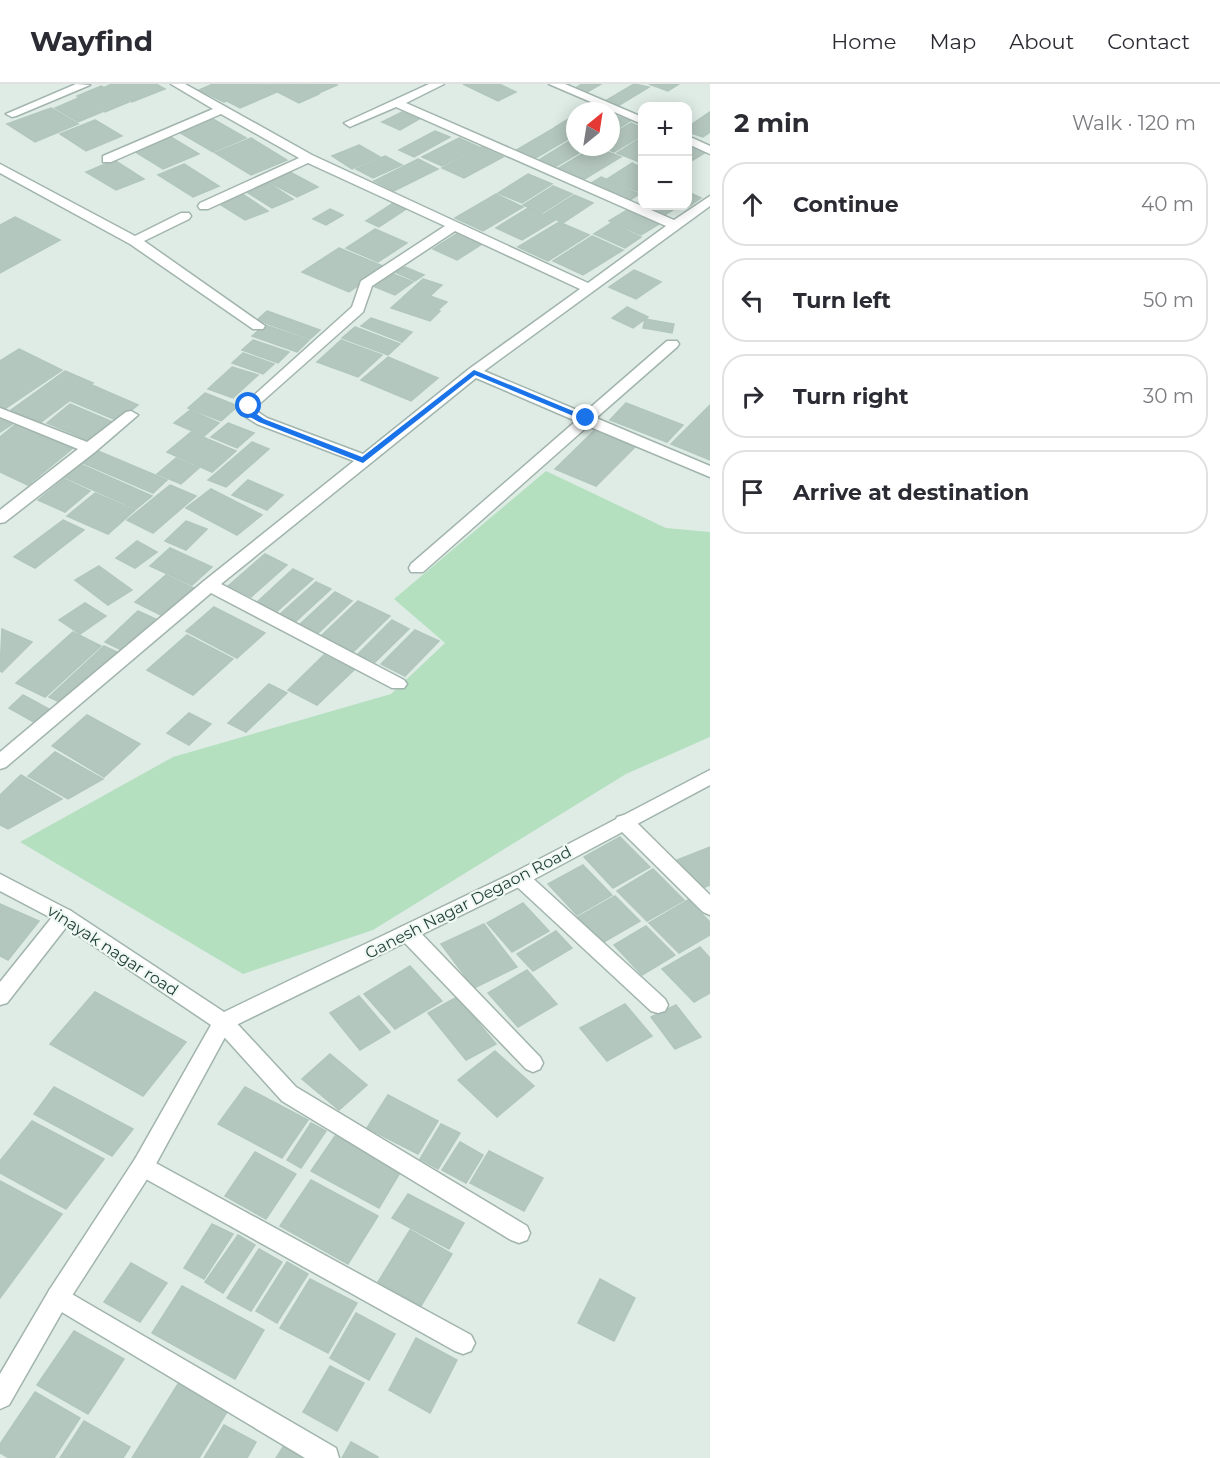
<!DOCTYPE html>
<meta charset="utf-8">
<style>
:root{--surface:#fff;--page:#f2f2f3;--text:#2b2b33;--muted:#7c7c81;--line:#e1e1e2}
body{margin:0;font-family:Montserrat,sans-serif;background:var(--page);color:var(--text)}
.controls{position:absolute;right:18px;top:18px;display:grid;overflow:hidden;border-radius:12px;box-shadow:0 3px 15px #0003}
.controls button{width:54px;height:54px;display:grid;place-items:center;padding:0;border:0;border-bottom:2px solid var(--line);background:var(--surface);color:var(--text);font:30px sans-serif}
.compass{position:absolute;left:566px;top:18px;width:54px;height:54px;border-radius:50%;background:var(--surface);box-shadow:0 3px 15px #0003;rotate:30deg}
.stop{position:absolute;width:18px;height:18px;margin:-14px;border:4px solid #1a73e8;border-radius:50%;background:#fff}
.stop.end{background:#1a73e8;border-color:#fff;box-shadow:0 2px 6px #0008}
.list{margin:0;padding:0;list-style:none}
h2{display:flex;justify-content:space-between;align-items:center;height:78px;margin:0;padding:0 24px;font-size:26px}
h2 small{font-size:20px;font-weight:400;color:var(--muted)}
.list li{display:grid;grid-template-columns:39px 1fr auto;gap:18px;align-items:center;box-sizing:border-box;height:84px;margin:0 12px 12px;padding:0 12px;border:2px solid var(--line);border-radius:24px}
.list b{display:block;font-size:22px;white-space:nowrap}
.list em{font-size:20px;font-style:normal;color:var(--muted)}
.icon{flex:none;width:33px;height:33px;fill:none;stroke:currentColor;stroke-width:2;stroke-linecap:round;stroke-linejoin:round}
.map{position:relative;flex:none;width:710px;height:1374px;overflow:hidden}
header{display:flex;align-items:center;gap:36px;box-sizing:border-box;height:84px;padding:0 30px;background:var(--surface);border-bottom:2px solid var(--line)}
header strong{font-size:28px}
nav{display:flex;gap:33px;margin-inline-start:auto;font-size:21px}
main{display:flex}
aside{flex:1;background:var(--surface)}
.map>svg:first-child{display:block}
.green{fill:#b5e0c0}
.building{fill:#b4c7bf;stroke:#b1c6bd;stroke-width:1.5}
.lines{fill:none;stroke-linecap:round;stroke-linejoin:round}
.service-casing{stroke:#a1b4ad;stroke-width:3}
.minor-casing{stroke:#a1b4ad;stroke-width:3}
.tertiary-casing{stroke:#a1b4ad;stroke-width:3}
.service{fill:#fff;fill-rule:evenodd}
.minor{fill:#fff;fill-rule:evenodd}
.tertiary{fill:#fff;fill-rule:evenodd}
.route{fill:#1a73e8}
.labels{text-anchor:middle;stroke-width:4.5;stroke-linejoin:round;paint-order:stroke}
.street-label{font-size:16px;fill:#1e3e35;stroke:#f0f8f4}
</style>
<header>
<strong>Wayfind</strong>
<nav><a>Home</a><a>Map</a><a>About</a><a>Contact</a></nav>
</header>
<main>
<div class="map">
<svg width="710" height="1374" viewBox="0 0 710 1374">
<rect width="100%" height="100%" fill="#dfece6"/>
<polygon class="green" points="546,387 666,444 710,448 710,653 626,690 373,846 243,890 20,758 173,673 391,610 445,559 394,515"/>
<g class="building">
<polygon points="112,0 156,0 165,5 132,18 105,3"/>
<polygon points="213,0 262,0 277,8 240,24 227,17 224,18 199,6"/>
<polygon points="298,0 319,10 299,19 264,1"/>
<polygon points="301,0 334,0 337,1 319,9"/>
<polygon points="463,0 499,0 516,8 498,17"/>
<polygon points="582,0 601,0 584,10 572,6"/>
<polygon points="634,0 649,3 618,22 605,17"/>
<polygon points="649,0 679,0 668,7"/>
<polygon points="101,2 129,18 105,28 77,12"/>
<polygon points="78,14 102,28 78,38 55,24"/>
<polygon points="51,24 78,40 35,58 7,40"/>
<polygon points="402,28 419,35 400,46 382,38"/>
<polygon points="710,28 710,48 703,53 688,48 688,43"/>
<polygon points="575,31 575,51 555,43"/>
<polygon points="613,31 630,37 611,49"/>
<polygon points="211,34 246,54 213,68 179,48"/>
<polygon points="95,36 122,52 86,67 60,50"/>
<polygon points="631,39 642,44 642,51 614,68 602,63 611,63 611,51"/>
<polygon points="554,44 573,52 534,75 515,67"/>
<polygon points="435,47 450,53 414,73 399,66"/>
<polygon points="169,52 199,70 163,85 134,67"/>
<polygon points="642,53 642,79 617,69"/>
<polygon points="251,54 287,76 251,91 215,69"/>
<polygon points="459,54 479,63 442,82 422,73"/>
<polygon points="573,55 575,63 589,63 555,83 539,76"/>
<polygon points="688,60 706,68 688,79"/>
<polygon points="359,61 380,73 352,85 332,72"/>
<polygon points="481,63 503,73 464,94 442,84"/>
<polygon points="594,63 621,73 583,96 557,85"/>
<polygon points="385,72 402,81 373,94 356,85"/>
<polygon points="418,75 438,85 394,107 374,97"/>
<polygon points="114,76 144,95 116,106 86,88"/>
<polygon points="632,79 642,84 642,104 637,107 607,95"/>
<polygon points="184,80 219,102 193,113 158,91"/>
<polygon points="288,87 318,103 297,113 267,97"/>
<polygon points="528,90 552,100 522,119 498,109"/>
<polygon points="601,93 639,110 629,117 590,100"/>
<polygon points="267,98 293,115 272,124 245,107"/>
<polygon points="553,102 572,110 542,129 523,121"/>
<polygon points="688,108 701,114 688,123 684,122 688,122"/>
<polygon points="241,109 268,127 245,136 218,119"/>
<polygon points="496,110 523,123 483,147 455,134"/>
<polygon points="574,111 593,119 563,139 544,130"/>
<polygon points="393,119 406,125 379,143 366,137"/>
<polygon points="643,122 670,122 676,124 665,131"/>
<polygon points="528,124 555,136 522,156 496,144"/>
<polygon points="330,125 343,131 326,141 313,135"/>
<polygon points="627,126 659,140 641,151 609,137"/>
<polygon points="15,133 60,156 0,189 0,141"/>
<polygon points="559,138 589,151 548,177 518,163"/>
<polygon points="611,139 641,153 625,164 594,150"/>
<polygon points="375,145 407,159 378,178 346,164"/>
<polygon points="461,147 485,158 457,176 433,165"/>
<polygon points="592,152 623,166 583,191 553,177"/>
<polygon points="339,164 385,183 349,208 302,188"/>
<polygon points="405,183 424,191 415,197 395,188"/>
<polygon points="634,186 661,198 636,215 609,203"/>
<polygon points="391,189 413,198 395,211 373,202"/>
<polygon points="423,195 442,201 430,212 447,218 438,226 402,214"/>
<polygon points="401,215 440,227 430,237 391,224"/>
<polygon points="627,223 648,233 633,244 612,234"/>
<polygon points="267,227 320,246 310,255 257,236"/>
<polygon points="371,234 412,248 402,258 361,242"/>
<polygon points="645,235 674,240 672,249 643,244"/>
<polygon points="265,241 309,256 297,268 252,252"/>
<polygon points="355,243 400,260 388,271 342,254"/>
<polygon points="253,256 289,268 278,279 242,266"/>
<polygon points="341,256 382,271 358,293 317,278"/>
<polygon points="19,265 62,286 3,326 0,324 0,277"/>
<polygon points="243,269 274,280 263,290 232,279"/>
<polygon points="388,273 438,294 411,317 361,296"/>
<polygon points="232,283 258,291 233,314 208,305"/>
<polygon points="65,287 93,299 40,339 11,326"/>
<polygon points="92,301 138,321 118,337 71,317"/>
<polygon points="205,309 238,322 221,337 188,324"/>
<polygon points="626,319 683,341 667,358 610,336"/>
<polygon points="70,320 115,339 92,358 47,339"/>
<polygon points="710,321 710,376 671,360"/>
<polygon points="190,326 219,339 204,352 174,339"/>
<polygon points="0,331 14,339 0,348"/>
<polygon points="228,339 254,349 237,364 211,353"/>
<polygon points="16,340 73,364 28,401 0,388 0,353"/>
<polygon points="595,346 635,363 596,402 555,385"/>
<polygon points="191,348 236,367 212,388 167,368"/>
<polygon points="252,358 269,365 226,403 208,396"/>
<polygon points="98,367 167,396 153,409 83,379"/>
<polygon points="176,374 199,384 181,400 157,390"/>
<polygon points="80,380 152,412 136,425 64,393"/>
<polygon points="64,395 90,407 65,428 38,416"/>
<polygon points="248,396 283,411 267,426 232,411"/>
<polygon points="170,401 196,412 153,449 127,436"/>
<polygon points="211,405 262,431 237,451 186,424"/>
<polygon points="95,409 135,426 108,450 67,432"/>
<polygon points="63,436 84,446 35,484 14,473"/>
<polygon points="186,437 207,445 186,466 165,457"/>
<polygon points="137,457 157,468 135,484 116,474"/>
<polygon points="170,464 212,483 192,501 150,482"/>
<polygon points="265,470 287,481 251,513 228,502"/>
<polygon points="99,482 132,506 108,521 75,496"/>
<polygon points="293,485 313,495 275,529 255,520"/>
<polygon points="166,491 198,506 167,534 135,518"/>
<polygon points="316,498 331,505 294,539 279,531"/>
<polygon points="335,508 352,517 317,550 299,541"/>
<polygon points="358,517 390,532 353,568 321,552"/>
<polygon points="85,519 106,532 80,550 59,536"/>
<polygon points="214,523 265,549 237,574 186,547"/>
<polygon points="138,527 160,537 126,568 105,558"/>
<polygon points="392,536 409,545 375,578 358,570"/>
<polygon points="2,545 32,558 2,588 0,587"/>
<polygon points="415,546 439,557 405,592 381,580"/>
<polygon points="73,548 101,562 45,613 16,599"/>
<polygon points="187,551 233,575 193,611 147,586"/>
<polygon points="104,562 121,570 66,621 49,613"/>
<polygon points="324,571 354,586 317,621 288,606"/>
<polygon points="269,600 287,609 246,648 228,639"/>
<polygon points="23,611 56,629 41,642 9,624"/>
<polygon points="189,629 211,640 189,661 167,649"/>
<polygon points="87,631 140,660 104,693 52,662"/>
<polygon points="55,668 103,695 68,715 28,692"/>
<polygon points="21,691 62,715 8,745 0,741 0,711"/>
<polygon points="620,753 650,783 613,804 584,773"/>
<polygon points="710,763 710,801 700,805 677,776"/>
<polygon points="583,781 612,811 577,831 548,800"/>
<polygon points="653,785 684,816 647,837 617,807"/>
<polygon points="615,812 640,837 602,859 578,833"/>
<polygon points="688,816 710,838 710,851 679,869 649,839"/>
<polygon points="523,819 549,847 512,868 487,839"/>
<polygon points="0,820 39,837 8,876 0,872"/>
<polygon points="484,840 517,883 474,904 441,860"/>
<polygon points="646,842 675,871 642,891 614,861"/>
<polygon points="556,847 572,864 533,887 517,870"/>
<polygon points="700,863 710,874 710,909 694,918 662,885"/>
<polygon points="410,882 442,917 395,945 364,910"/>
<polygon points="527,886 557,920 518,943 488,909"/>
<polygon points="95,908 186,958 143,1012 50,960"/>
<polygon points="359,912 390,948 360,966 330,929"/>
<polygon points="457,913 496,960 466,976 428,929"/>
<polygon points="625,920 652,952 607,977 580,944"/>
<polygon points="676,921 701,953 675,965 651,933"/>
<polygon points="495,967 534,1002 497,1033 458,996"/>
<polygon points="330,970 367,1001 339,1026 302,995"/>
<polygon points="54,1003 133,1045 112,1072 34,1030"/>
<polygon points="245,1003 308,1036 282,1074 218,1040"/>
<polygon points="388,1011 438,1037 418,1070 367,1044"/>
<polygon points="32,1037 104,1075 66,1125 0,1089 0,1077"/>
<polygon points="311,1039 326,1047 301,1084 287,1076"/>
<polygon points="441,1040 460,1049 438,1085 420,1075"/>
<polygon points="335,1052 401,1087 379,1124 311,1087"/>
<polygon points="460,1058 483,1071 466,1099 442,1086"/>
<polygon points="489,1067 543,1094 524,1127 470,1099"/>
<polygon points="255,1068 296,1090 266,1135 225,1112"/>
<polygon points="311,1096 378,1132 348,1180 280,1142"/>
<polygon points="0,1097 62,1130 0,1214"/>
<polygon points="408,1110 464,1139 449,1165 392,1134"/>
<polygon points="212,1140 233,1150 204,1195 184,1184"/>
<polygon points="410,1146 452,1170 421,1222 378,1198"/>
<polygon points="238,1151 255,1161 223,1209 205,1198"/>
<polygon points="259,1165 282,1178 251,1227 227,1214"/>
<polygon points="287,1178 308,1190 277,1239 256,1227"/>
<polygon points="131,1179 167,1199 140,1238 104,1218"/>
<polygon points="310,1195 357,1219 328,1269 280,1244"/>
<polygon points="600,1195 635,1214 614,1257 578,1239"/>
<polygon points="182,1202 264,1246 235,1295 152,1249"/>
<polygon points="356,1229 395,1250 369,1296 330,1274"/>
<polygon points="74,1247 124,1275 88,1330 37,1301"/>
<polygon points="416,1254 457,1276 430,1329 389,1306"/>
<polygon points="330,1282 364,1299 337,1347 303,1328"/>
<polygon points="181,1295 230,1323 199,1374 132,1374"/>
<polygon points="35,1308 80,1334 54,1374 9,1374 0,1369 0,1360"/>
<polygon points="84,1337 130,1363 123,1374 60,1374"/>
<polygon points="224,1341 256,1358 247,1374 204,1374"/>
<polygon points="351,1358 378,1373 377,1374 342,1374"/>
<polygon points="283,1363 303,1374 276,1374"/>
</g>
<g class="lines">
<g class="service-casing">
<polygon id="service" points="0,80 135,152 181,129 189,129 191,132 189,135 144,157 265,242 263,245 253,245 130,160 0,89"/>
</g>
<g class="minor-casing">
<g id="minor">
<polygon points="76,0 90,1 16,32 12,33 6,30"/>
<path d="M171 0H185L312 71 588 199 666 142 396 23 354 41 350 43 344 39 429 0H444L406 19 674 136 710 112V122L484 287 584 329 667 257H677L679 260 677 263 596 334 710 382V393L588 342 423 488H411L409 484 411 480 576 337 476 294 221 500 404 596 407 600 404 604H392L211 509 6 683 0 685V668L204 497 354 377 257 340 246 333 242 322 352 223 361 197 445 142 308 79 208 125H200L198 122 200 119 299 74 221 30 111 78H103V72L213 25ZM455 147 580 205 469 285 363 370 267 334 258 328 256 323 363 228 372 202Z"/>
<polygon points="549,0 565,0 642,33 642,40"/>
<polygon points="688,52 710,62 710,70 688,60"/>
<polygon points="0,324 87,358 126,328 131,327 138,331 95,368 5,438 0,439 0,426 78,365 0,333"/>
<polygon points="624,731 631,733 710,811 710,831 703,828 617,743 615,738 617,733"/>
<polygon points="520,787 527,789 665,915 668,921 665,927 658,929 651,927 513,799 510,794 513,789"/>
<polygon points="64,824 71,827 74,832 71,837 7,919 0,921 0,898 57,827"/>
<polygon points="408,841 415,843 540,973 543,979 540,985 533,988 526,985 401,855 398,849 401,843"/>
<polygon points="223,929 230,932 296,1003 527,1142 530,1149 527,1156 519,1159 511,1156 282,1017 216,944 213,938 216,932"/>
<polygon points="143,1072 471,1251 475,1259 471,1267 463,1270 455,1267 135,1089 132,1082 135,1075"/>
<polygon points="58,1202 336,1364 339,1374 305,1374 50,1221 46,1213 50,1205"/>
</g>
</g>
<g class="tertiary-casing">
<polygon id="tertiary" points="710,686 710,701 527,799 230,944 151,1089 66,1221 9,1321 0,1325 0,1290 50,1205 135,1075 211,941 57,837 0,807 0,790 71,827 224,928 513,789"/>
</g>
<use href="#service" class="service"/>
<use href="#minor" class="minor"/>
<use href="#tertiary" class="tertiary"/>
</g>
<polygon class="route" points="474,286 590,334 583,336 475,291 363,379 259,338 248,332 245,322 252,320 255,329 264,335 362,373"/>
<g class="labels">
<g class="street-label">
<text transform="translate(468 818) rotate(-27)" y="6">Ganesh Nagar Degaon Road</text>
<text transform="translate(113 866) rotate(33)" y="6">vinayak nagar road</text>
</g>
</g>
</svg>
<div class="controls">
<button>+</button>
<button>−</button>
</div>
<svg class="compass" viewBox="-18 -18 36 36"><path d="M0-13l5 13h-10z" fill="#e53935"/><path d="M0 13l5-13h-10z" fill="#7c7c81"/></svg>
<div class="stop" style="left:249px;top:322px"></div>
<div class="stop end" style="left:586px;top:334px"></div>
</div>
<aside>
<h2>2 min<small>Walk · 120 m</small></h2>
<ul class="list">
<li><svg class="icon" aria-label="ahead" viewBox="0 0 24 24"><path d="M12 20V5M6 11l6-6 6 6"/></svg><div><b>Continue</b></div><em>40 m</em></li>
<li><svg class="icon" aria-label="left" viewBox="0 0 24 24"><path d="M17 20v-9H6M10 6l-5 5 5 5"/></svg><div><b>Turn left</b></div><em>50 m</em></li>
<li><svg class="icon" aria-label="right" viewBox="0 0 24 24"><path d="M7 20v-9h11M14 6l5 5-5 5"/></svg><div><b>Turn right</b></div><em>30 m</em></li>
<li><svg class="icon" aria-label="arrive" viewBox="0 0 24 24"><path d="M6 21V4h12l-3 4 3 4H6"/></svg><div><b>Arrive at destination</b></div></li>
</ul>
</aside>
</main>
